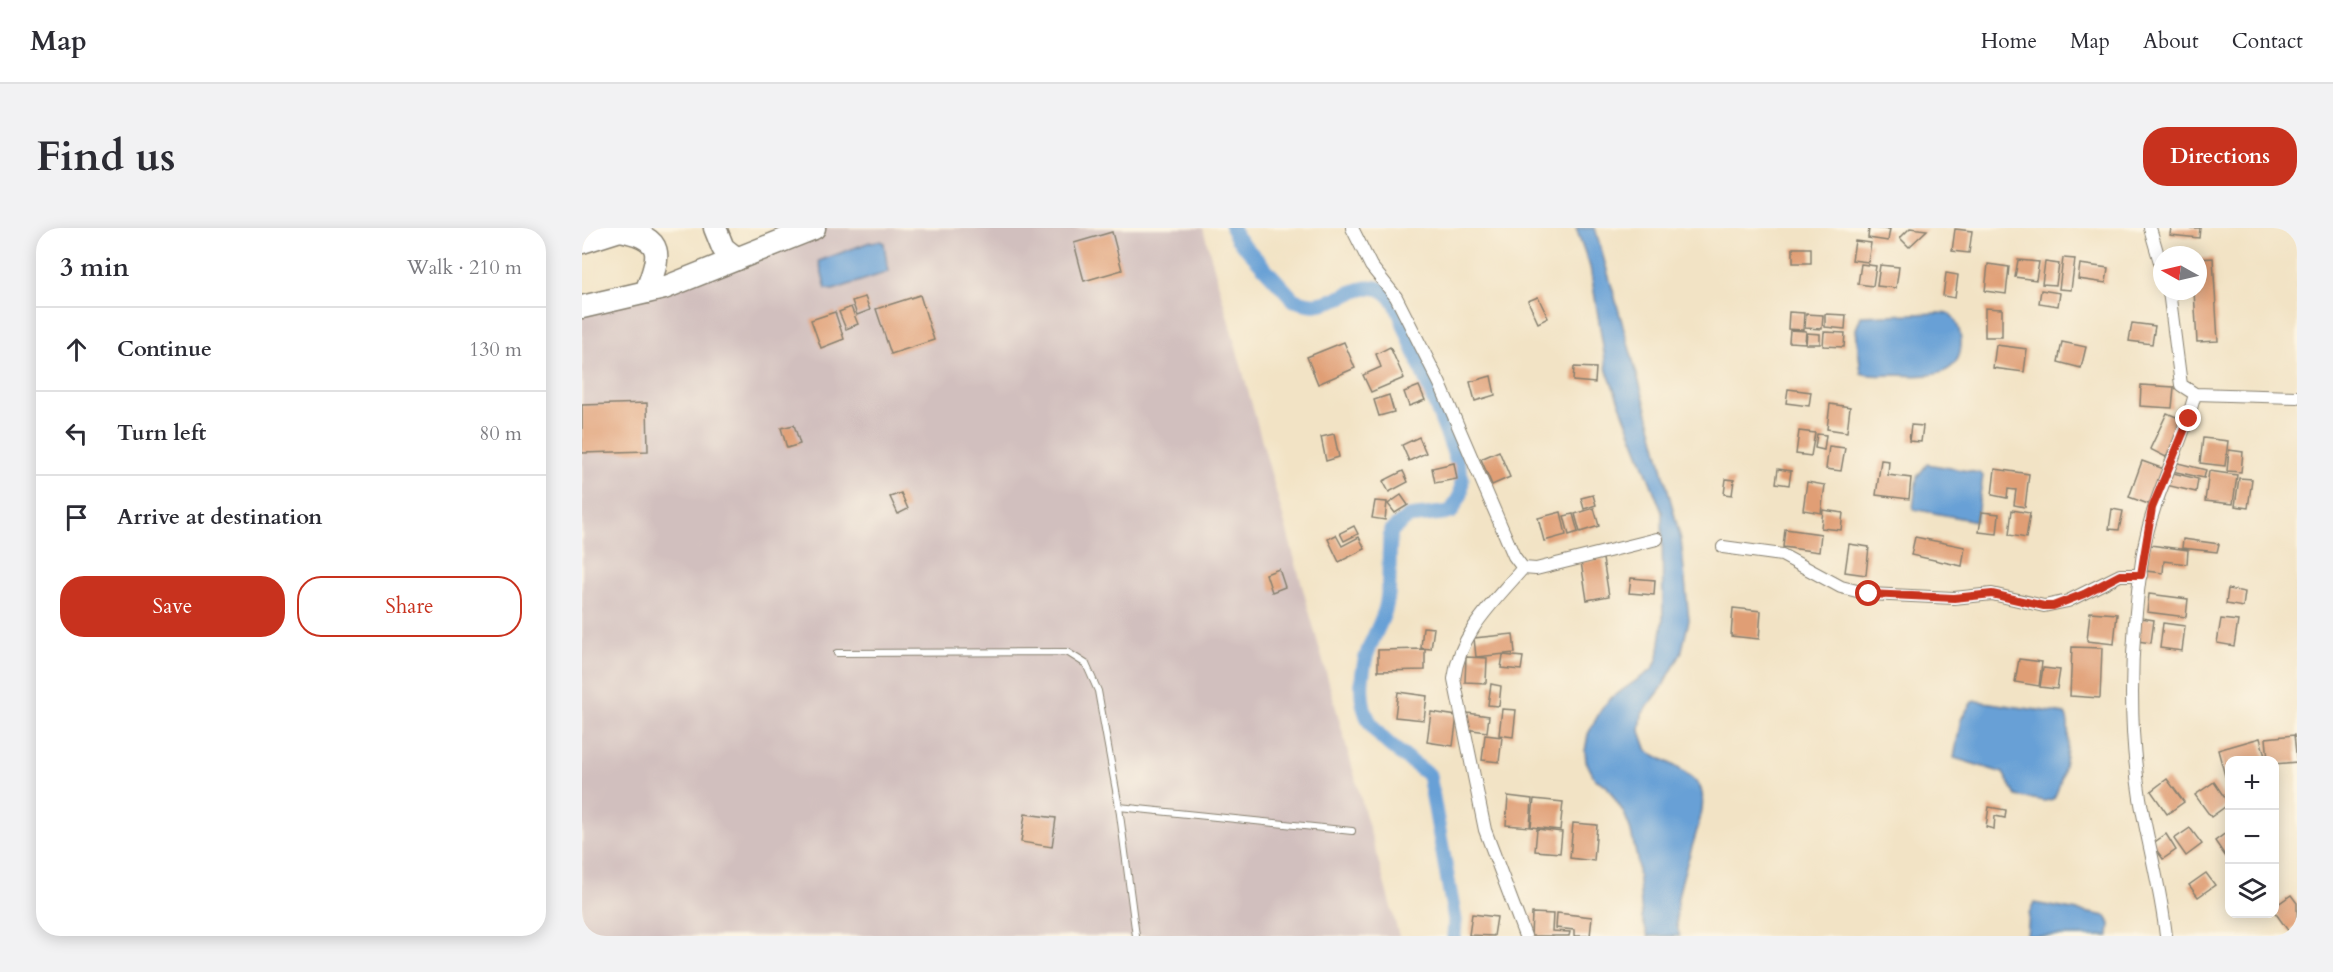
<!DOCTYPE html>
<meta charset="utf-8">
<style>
:root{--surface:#fff;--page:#f2f2f3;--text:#2b2b33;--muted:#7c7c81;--line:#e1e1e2;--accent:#c8321e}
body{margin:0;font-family:Cardo,serif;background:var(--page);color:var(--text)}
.controls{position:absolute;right:18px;bottom:18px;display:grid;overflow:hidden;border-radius:12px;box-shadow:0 3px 15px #0003}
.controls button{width:54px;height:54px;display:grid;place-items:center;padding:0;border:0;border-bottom:2px solid var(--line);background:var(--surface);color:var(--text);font:30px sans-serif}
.compass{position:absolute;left:1571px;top:18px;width:54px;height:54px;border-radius:50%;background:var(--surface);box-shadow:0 3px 15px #0003;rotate:278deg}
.stop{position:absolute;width:18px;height:18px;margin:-14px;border:4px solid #c8321e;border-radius:50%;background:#fff}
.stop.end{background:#c8321e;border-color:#fff;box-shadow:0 2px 6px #0008}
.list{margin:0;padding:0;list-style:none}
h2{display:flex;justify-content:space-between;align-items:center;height:78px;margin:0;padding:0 24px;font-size:26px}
h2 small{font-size:20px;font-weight:400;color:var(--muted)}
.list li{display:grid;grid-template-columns:39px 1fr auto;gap:18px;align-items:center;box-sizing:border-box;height:84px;padding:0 24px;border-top:2px solid var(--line)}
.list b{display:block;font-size:22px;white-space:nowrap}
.list em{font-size:20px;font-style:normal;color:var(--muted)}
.actions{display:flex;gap:12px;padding:18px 24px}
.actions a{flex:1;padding:14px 0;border:2px solid var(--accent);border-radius:24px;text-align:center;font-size:21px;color:var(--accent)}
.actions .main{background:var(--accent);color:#fff}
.icon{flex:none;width:33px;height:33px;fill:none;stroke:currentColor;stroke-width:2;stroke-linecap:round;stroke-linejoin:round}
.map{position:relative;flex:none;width:1715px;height:708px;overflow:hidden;border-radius:24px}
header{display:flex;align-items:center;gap:36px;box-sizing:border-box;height:84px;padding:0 30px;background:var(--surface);border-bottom:2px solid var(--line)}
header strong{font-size:28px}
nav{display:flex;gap:33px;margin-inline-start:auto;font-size:21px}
.intro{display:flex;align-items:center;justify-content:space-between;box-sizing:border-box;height:144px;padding:0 36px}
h1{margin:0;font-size:42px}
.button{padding:15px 27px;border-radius:24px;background:var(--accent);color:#fff;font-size:21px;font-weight:700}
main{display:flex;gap:36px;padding:0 36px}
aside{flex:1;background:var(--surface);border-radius:24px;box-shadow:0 3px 15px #0003}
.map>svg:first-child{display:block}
.industrial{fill:#d1bfbe}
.water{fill:#68a0d6;stroke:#425e79;stroke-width:1.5}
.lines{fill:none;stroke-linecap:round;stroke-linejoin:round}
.canal{stroke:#68a0d6;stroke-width:15}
.building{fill:#e09e74}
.lane-casing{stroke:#878070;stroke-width:8}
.street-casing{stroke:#878070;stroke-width:14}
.highway-casing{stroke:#878070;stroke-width:25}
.lane{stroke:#fff;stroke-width:6}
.street{stroke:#fff;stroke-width:12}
.highway{stroke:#fff;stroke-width:22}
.route{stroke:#c8321e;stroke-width:8}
</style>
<header>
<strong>Map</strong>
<nav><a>Home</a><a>Map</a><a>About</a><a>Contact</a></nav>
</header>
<div class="intro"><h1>Find us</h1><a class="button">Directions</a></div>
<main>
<aside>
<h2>3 min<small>Walk · 210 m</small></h2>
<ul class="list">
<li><svg class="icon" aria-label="ahead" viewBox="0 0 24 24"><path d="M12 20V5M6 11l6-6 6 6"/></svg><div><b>Continue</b></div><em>130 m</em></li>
<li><svg class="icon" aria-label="left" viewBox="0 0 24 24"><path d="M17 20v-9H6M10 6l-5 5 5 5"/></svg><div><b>Turn left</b></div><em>80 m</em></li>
<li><svg class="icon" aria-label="arrive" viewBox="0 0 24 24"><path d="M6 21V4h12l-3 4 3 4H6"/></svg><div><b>Arrive at destination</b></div></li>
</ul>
<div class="actions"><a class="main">Save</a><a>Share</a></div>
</aside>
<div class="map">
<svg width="1715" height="708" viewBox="0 0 1715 708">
<rect width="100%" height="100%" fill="#fcf5e5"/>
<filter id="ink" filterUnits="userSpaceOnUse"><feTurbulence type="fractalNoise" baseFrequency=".0167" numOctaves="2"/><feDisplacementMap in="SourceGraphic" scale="12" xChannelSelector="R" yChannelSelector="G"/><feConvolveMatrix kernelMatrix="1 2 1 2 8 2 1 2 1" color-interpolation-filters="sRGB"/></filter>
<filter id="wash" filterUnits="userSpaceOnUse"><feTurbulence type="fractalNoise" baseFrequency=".008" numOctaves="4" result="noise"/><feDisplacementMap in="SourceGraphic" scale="24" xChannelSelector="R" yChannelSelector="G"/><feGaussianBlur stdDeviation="1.35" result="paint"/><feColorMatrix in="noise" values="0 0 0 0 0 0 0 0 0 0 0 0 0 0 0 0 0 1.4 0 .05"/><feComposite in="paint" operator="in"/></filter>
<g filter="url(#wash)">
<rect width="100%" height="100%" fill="#f2e3c5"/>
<polygon class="industrial" points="218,0 621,0 817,708 0,708 0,79"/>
<g class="water">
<path d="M994 0H1013L1064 178 1099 312 1107 392 1099 426 1079 461 1060 486 1058 503 1065 523C1081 532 1104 542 1116 556 1137 581 1080 664 1098 708H1066L1060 690 1055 630 1048 600 1042 585 1024 557 1013 551 1004 533 1003 523 1006 506 1020 480 1030 469 1071 441 1076 429 1081 393 1080 284 1025 143 1008 39Z"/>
<polygon points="298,13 302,15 306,44 251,62 244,61 237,33 288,14"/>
<path d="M1357 85 1368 86C1375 93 1378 102 1379 112 1381 153 1340 148 1311 147 1301 147 1288 149 1279 145L1274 101 1279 88Z"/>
<polygon points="1345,236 1398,245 1401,248 1394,293 1331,281 1335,249"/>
<path d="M1395 473 1483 486C1492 498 1480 560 1471 571L1463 573 1434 568 1421 545 1372 530 1379 491 1390 474Z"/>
<polygon points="1452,675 1524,688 1528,696 1527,708 1445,708 1447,686"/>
</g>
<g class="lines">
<path class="canal" d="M650 0 655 10 712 72C720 74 727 77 735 76 764 74 792 40 814 76L870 219 880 250 879 266 869 284 826 289 809 303C805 328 810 360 803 382 798 399 787 415 783 433 768 498 803 513 847 547L873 692 872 708"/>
</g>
<g id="blocks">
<g class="building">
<polygon points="1287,0 1308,1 1306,13 1286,10"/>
<polygon points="1328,0 1345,2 1327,19 1318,10"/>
<polygon points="1589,0 1618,0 1617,10 1588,7"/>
<polygon points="1373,1 1390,3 1387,25 1370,23"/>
<polygon points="530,4 540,42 502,53 492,15"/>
<polygon points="1273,13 1289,15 1286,34 1270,32"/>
<rect x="1211" y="20" width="18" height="15"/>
<polygon points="1481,30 1493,31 1489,62 1477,61"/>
<polygon points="1631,30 1636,113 1615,114 1612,63 1616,63 1616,31"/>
<polygon points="1436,32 1457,34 1454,52 1433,49"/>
<polygon points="1463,34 1477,36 1474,57 1460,56"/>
<polygon points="1279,36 1294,38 1291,58 1276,56"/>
<polygon points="1406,36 1427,39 1424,66 1403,63"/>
<polygon points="1498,36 1526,40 1524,55 1496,51"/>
<polygon points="1298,37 1317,39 1314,60 1295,58"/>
<polygon points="1364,45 1376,47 1373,70 1361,68"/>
<polygon points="1459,62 1478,65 1476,78 1457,75"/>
<polygon points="338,67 352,112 309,126 294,81"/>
<polygon points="283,69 288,82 275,87 270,73"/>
<polygon points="956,69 966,90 956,95 946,73"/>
<polygon points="269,79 276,96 264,101 257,84"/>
<polygon points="1403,80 1420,81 1420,109 1403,109"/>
<polygon points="253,84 262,111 239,120 229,92"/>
<polygon points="1207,84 1222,85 1221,102 1206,101"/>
<polygon points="1224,86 1241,87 1240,101 1223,100"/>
<polygon points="1243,86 1264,87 1263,101 1243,99"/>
<polygon points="1550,95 1573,98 1570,116 1547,113"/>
<polygon points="1208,102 1224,103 1223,115 1207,114"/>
<polygon points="1242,104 1263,105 1262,119 1241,118"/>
<polygon points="1225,105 1238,106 1238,116 1224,116"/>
<polygon points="762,114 773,140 736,156 725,129"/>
<polygon points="1480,114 1504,119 1499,140 1476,134"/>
<polygon points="1414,117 1445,121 1442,144 1411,140"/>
<polygon points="808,119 822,150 789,164 781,147 799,139 794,126"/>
<polygon points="992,139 1014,140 1013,155 991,153"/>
<polygon points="909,148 913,167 893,173 888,154"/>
<polygon points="1559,157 1592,159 1590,180 1558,178"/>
<polygon points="837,158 843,172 827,178 822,164"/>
<polygon points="1206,161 1229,164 1227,178 1204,175"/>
<polygon points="807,167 812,184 797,188 792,172"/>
<polygon points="65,175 66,223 0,225 0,177"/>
<polygon points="1248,176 1268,179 1265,204 1245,201"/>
<polygon points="1585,185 1601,192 1584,229 1568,221"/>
<polygon points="212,197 218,216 205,220 199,200"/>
<polygon points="1329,197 1341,198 1339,214 1327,213"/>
<polygon points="1217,203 1233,205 1229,228 1214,226"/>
<polygon points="752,206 757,229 744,233 739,209"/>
<polygon points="1235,206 1244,207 1242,222 1233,220"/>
<polygon points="837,209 844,225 827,233 820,217"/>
<polygon points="1621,210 1646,213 1643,238 1618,235"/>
<polygon points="1247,218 1263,220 1259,243 1244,241"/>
<polygon points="1647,222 1661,224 1659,244 1645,243"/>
<polygon points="917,223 928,249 910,257 899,231"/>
<polygon points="1299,232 1307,233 1306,247 1329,250 1327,271 1294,267"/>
<polygon points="1560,233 1582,241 1569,277 1547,269"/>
<polygon points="1592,234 1624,242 1622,250 1590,243"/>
<polygon points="872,235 875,251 853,255 850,240"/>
<polygon points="1196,241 1209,243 1207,257 1194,255"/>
<polygon points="1413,241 1447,246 1443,279 1432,277 1434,262 1426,261 1425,270 1410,267"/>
<polygon points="821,243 826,254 807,264 801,253"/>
<polygon points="1627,243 1655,247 1651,276 1623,273"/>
<polygon points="1587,244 1616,251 1614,264 1584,257"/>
<polygon points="1657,250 1670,251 1666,280 1653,278"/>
<polygon points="1144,251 1152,252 1150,267 1142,266"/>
<polygon points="1225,254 1243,257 1239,285 1221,282"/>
<polygon points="319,265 326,281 316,286 308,269"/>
<polygon points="819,267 826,277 813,285 806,276"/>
<polygon points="1011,267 1014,277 1002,281 999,270"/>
<polygon points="793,273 805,274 803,292 790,290"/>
<polygon points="1012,280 1017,298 998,304 993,286"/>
<polygon points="1530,281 1541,283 1537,302 1527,301"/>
<polygon points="1241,282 1261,285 1259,302 1239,300"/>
<polygon points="1430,282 1448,285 1444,310 1427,307"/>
<polygon points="979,284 984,307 962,313 956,290"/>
<polygon points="1400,284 1417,286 1415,306 1397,304"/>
<polygon points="991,286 996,304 987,307 982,288"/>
<polygon points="772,298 776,306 762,313 758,305"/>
<polygon points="1203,301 1239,306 1237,324 1201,319"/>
<polygon points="754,307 760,318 777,309 783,321 757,334 746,311"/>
<polygon points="1333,309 1383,319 1380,338 1329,327"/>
<polygon points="1601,311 1637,316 1635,324 1600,320"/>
<polygon points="1267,316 1287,319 1284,347 1263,344"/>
<polygon points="1568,317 1606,322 1605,336 1582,333 1581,345 1564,343"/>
<polygon points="1021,331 1027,368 1005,372 999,334"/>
<polygon points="697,341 703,359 690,364 684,346"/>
<polygon points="1049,350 1073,352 1072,367 1047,365"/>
<polygon points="1646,361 1663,364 1661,379 1644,376"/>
<polygon points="1567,366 1606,371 1604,389 1565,384"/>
<polygon points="1151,380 1179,383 1177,411 1149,408"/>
<polygon points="1508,384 1535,386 1532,416 1505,413"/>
<polygon points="1559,390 1572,392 1569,415 1556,413"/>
<polygon points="1639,391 1656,393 1652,418 1635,415"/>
<polygon points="1581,395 1603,398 1600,423 1578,420"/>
<polygon points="841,399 852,400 849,421 839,420"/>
<polygon points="931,406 933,425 894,429 892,410"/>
<polygon points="1490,419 1520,420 1518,470 1488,468"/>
<polygon points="843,421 843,442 796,443 796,422"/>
<polygon points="921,427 941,429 939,442 919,440"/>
<polygon points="884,429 905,430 904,455 883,454"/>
<polygon points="1437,431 1460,434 1457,458 1433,454"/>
<polygon points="1461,440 1478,442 1475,461 1458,459"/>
<polygon points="909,456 919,458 917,478 906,477"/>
<polygon points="816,464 845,468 842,492 813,489"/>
<polygon points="920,481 934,482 931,509 917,507"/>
<polygon points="849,484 875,488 871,518 845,514"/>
<polygon points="885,485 907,488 905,504 883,501"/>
<polygon points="903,507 920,509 917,534 900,532"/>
<polygon points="1712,507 1715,534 1692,536 1692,532 1686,532 1684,510"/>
<polygon points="1678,510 1684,532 1648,532 1648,546 1643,548 1636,522"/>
<polygon points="1585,551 1602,574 1585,586 1569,563"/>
<polygon points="1632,554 1647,576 1629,589 1613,567"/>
<polygon points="926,568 950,571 948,599 924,597"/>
<polygon points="952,571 981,574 978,602 949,599"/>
<polygon points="1407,579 1424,582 1423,590 1413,588 1412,601 1404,599"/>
<polygon points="443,586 474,590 470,619 439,614"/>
<polygon points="991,595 1015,597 1012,633 988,630"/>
<polygon points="1608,600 1620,616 1604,628 1592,611"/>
<polygon points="955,601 980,604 978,625 953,623"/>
<polygon points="1648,602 1648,630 1646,632 1633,613"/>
<polygon points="1584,606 1594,622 1581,631 1570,616"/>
<polygon points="1624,645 1633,657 1616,669 1607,657"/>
<polygon points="1709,667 1715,675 1715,698 1707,704 1692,683 1692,679"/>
<polygon points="950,685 971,686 970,703 988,704 987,708 949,708"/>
<polygon points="975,685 1010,689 1008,708 992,708 992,702 974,700"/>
<polygon points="890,686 915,689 912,708 887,707"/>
</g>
</g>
</g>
<g filter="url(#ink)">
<use href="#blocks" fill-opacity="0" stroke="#878070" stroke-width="1.5"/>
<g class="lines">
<g class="lane-casing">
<g id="lane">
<polyline points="255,425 485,424 504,436 516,463 537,579 554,708"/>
<polyline points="537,579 770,603"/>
</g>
</g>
<g class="street-casing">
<g id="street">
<polyline points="770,0 789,38 814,69 858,156 932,328 941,340 954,341 1075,311"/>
<polyline points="1568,0 1580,41"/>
<polyline points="1587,63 1599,157 1613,166 1715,169"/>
<polyline points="1141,319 1200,327 1259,359 1287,366 1372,370 1410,366 1462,378 1486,373 1538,347 1559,347"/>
<path d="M941 340C911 375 878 404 872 451L903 602 943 708"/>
<path d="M1584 708C1579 661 1566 616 1558 570 1545 489 1549 406 1561 325 1570 269 1599 221 1613 166"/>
</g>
</g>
<g class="highway-casing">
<g id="highway">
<polyline points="133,0 141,20 155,31"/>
<path d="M38 2C83 11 79 26 64 64"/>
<polyline points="0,14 44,0"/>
<polyline points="0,79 82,60 232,0"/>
</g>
</g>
<use href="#lane" class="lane"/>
<use href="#street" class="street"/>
<use href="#highway" class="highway"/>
</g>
</g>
<g class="lines" filter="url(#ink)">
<polyline class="route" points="1287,366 1372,370 1410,366 1462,378 1471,378 1502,366 1538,347 1559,347 1570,280 1607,191"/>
</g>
</svg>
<div class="controls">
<button>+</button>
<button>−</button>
<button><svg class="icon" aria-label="layers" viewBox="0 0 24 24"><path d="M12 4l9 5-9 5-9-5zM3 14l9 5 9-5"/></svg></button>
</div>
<svg class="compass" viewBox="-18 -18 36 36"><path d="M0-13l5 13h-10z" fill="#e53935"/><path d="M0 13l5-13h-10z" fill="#7c7c81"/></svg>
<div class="stop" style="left:1287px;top:366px"></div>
<div class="stop end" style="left:1607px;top:191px"></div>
</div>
</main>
